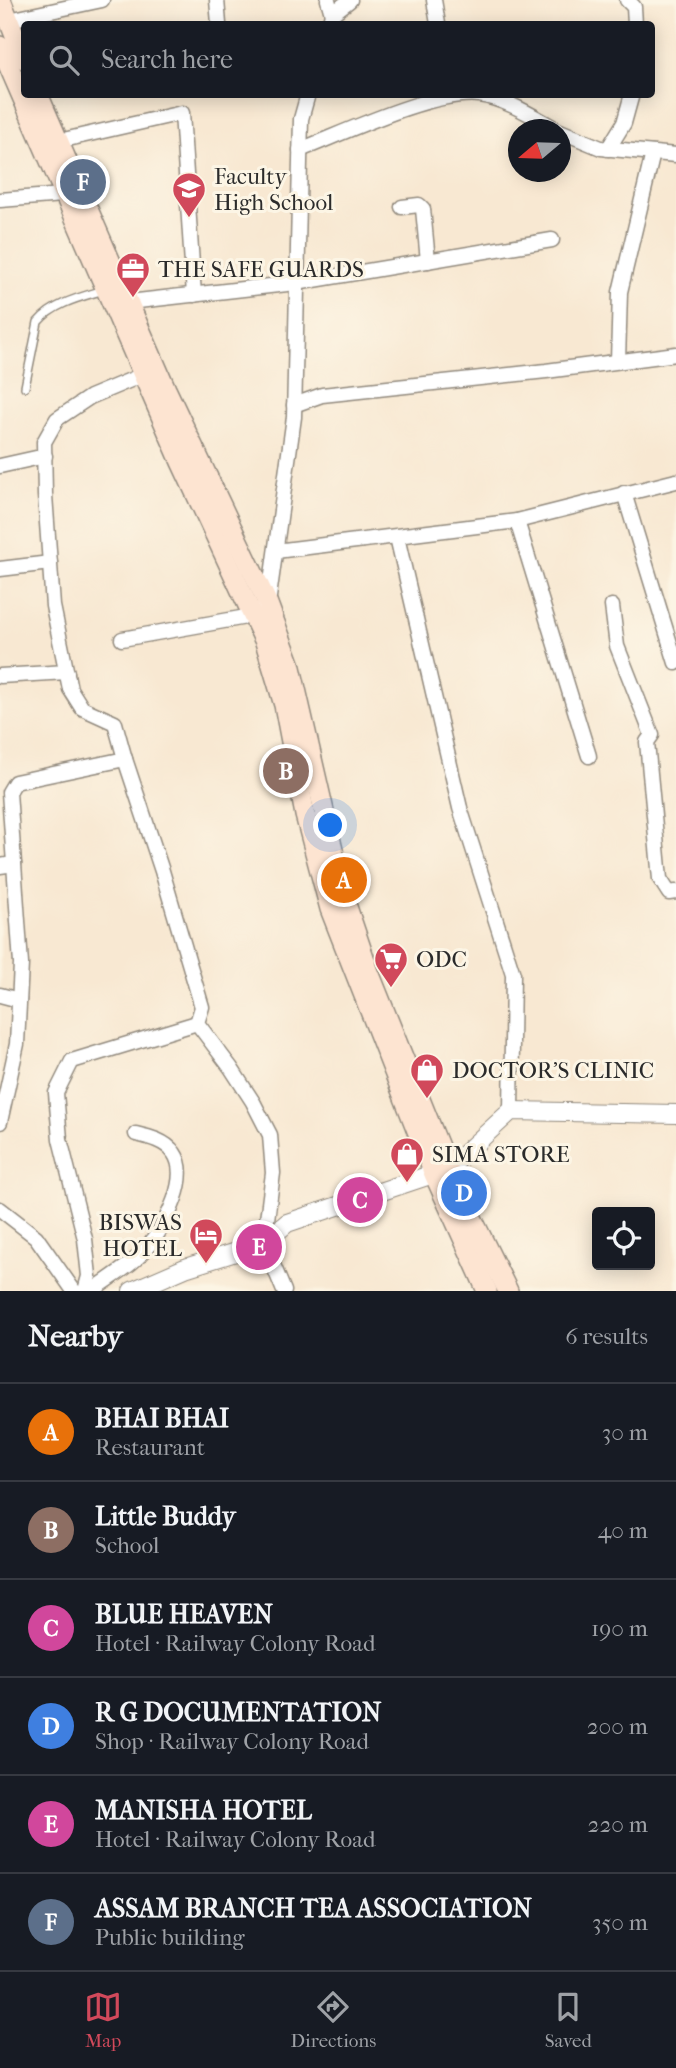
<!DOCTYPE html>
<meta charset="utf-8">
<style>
:root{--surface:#171b24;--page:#242831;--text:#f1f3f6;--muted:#9ea1a6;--line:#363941;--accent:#d1495b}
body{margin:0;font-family:"IM FELL French Canon",serif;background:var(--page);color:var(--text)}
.controls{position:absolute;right:21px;bottom:21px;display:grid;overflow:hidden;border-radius:7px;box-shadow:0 4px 18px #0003}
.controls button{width:63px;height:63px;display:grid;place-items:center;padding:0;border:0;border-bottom:2px solid var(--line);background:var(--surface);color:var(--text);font:35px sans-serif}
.compass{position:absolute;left:508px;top:119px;width:63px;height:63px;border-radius:50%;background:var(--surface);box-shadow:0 4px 18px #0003;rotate:251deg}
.you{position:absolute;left:331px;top:826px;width:24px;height:24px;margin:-18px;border:5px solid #fff;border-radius:50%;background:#1a73e8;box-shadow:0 0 0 10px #1a73e833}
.badge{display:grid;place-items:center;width:46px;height:46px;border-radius:50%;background:var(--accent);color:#fff;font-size:23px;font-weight:700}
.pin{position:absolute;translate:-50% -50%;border:4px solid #fff;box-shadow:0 2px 7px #0006}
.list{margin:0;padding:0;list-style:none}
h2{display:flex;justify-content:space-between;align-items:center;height:91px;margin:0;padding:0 28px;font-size:30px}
h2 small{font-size:23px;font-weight:400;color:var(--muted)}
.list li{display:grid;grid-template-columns:46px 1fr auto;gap:21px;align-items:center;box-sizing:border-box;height:98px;padding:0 28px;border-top:2px solid var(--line)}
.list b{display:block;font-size:26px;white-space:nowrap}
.list p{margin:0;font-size:23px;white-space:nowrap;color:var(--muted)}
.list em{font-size:23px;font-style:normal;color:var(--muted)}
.icon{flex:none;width:38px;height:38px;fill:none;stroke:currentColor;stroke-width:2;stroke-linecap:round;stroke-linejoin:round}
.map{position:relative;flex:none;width:676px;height:1291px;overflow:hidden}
.search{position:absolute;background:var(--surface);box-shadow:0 4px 18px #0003;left:21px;right:21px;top:21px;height:77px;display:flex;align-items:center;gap:18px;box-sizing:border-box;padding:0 24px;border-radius:7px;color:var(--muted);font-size:26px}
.sheet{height:679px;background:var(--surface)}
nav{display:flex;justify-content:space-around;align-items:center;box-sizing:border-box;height:98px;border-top:2px solid var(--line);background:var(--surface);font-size:19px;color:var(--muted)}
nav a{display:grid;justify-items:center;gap:4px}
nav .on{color:var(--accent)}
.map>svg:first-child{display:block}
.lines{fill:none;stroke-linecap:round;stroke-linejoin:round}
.service-casing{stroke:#928a7e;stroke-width:10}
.minor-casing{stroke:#928a7e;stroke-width:17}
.tertiary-casing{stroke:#928a7e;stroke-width:20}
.secondary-casing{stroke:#928a7e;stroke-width:22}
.service{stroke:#fff;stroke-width:7}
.minor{stroke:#fff;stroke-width:14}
.tertiary{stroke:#fff;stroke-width:18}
.secondary{stroke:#fde4d1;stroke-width:19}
.labels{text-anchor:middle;stroke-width:6;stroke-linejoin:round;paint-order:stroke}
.poi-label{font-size:23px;fill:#2b2b2b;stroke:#fcf5e5;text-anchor:start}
</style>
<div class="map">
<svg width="676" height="1291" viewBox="0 0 676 1291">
<rect width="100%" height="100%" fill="#fcf5e5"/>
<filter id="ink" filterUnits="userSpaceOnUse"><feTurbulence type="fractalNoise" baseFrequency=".0143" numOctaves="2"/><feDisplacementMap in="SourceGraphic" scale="14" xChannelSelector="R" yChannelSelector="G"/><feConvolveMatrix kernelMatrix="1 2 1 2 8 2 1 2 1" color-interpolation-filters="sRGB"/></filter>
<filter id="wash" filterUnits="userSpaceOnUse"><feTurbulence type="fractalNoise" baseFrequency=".00686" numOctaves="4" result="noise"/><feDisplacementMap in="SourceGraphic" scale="28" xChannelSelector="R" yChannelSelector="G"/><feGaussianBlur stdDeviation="1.57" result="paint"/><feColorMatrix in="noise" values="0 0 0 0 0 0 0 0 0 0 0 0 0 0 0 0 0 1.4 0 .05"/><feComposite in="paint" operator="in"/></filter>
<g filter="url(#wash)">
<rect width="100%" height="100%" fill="#f8e8d2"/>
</g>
<g filter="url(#ink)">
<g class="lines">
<g class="service-casing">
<path id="service" d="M25 387 38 322C54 303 81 297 104 290"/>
</g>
<g class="minor-casing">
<g id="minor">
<polyline points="217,0 219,24"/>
<polyline points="328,0 332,14"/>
<polyline points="434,0 438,24"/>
<polyline points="627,0 634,7 635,24"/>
<polyline points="9,20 102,0"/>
<polyline points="329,24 332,14 350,0"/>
<polyline points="560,131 601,148 676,155"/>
<polyline points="59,141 182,113 194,295"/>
<polyline points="608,149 624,123 632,94"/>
<path d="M300 150C346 132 433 90 479 95 507 99 534 117 558 130"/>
<polyline points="0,200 63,195"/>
<polyline points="402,207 419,205 423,209 428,261"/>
<polyline points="129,302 296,283 552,240"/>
<polyline points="618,361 620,292 653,153"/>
<polyline points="294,405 322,395 546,371 676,354"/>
<polyline points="0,466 45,456"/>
<polyline points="624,493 676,663"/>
<polyline points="517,521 589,756"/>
<polyline points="397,537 460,808 513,974 511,1111"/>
<polyline points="276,551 517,521 676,481"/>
<polyline points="0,569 50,563"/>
<polyline points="612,606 617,646 652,735 647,742 660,879 669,893 676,892"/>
<polyline points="122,639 252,616 268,604 294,417 301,119 308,94"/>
<polyline points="0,676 67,672"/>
<polyline points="125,759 162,871 202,1007 197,1023 231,1068 253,1102 270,1135 273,1173 264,1243 284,1291"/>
<polyline points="0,866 14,864"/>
<polyline points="0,995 19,1000"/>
<polyline points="0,1122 17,1044 21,964 9,792 15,782 125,759 115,723 82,708 70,689 53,606 45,495 44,442 57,419 90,397 152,371"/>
<polyline points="0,1209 36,1237 74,1291"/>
<polyline points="85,1291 89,1276 85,1239 60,1139 56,1093 72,1061 197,1023"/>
<path d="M92 1291C111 1277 136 1263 151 1243 166 1223 191 1177 174 1153 166 1141 149 1137 136 1134"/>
</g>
</g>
<g class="tertiary-casing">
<polyline id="tertiary" points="132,1291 185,1268 264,1243 287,1223 448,1169 511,1111 676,1114"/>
</g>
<g class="secondary-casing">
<g id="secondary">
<polyline points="1,0 24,59"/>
<polyline points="0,46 181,462 265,642 284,705 305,815 330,909 434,1174 487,1291"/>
<polyline points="38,94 166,389 268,604 290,663 344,898 369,972 448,1169 508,1291"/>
</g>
</g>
<use href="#service" class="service"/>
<use href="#minor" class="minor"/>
<use href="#tertiary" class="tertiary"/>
<use href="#secondary" class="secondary"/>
</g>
</g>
<defs>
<g id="school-pin" transform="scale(1.75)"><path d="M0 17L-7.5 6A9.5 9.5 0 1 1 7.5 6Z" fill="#d1495b" stroke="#fcf5e5"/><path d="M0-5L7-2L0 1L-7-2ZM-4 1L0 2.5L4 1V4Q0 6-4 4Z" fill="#fff"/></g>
<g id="office-pin" transform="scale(1.75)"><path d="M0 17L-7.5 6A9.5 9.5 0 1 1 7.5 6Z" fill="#d1495b" stroke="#fcf5e5"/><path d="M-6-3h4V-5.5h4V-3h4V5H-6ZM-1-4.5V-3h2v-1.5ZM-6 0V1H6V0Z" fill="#fff"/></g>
<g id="supermarket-pin" transform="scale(1.75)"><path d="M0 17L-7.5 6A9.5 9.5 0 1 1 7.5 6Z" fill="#d1495b" stroke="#fcf5e5"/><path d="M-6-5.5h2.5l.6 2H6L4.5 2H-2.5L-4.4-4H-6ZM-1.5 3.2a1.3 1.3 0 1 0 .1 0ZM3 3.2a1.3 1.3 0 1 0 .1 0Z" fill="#fff"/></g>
<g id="shop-pin" transform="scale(1.75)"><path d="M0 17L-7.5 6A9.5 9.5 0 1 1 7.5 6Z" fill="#d1495b" stroke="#fcf5e5"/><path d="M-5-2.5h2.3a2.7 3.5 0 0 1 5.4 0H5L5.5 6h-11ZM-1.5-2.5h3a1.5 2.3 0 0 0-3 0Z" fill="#fff"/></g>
<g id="hotel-pin" transform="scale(1.75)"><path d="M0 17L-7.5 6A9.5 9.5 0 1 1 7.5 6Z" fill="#d1495b" stroke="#fcf5e5"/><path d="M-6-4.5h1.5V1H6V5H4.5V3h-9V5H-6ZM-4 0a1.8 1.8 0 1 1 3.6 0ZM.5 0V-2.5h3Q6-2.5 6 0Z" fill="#fff"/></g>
</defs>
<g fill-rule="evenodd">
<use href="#school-pin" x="189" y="189"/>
<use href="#office-pin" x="133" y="269"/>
<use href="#supermarket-pin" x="391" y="959"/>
<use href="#shop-pin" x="427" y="1070"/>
<use href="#shop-pin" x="407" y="1154"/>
<use href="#hotel-pin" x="206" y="1235"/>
</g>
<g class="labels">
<g class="poi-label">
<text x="214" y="184">Faculty<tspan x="214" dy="26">High School</tspan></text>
<text x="158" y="277">THE SAFE GUARDS</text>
<text x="416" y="967">ODC</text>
<text x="452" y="1078">DOCTOR'S CLINIC</text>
<text x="432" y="1162">SIMA STORE</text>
<text x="182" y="1230" text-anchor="end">BISWAS<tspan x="182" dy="26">HOTEL</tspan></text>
</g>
</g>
</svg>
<div class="controls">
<button><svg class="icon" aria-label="locate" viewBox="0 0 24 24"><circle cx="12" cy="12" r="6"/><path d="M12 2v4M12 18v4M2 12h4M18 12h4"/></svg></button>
</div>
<svg class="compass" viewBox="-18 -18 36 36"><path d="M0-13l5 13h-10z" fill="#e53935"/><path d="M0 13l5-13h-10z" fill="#9ea1a6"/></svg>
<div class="you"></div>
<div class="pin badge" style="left:344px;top:880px;background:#e8710a">A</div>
<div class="pin badge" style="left:286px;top:771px;background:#8d6e63">B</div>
<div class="pin badge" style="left:360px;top:1200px;background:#d1479c">C</div>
<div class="pin badge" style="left:464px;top:1193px;background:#3f7fe0">D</div>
<div class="pin badge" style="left:259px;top:1247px;background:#d1479c">E</div>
<div class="pin badge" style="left:83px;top:182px;background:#5c6f8a">F</div>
<div class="search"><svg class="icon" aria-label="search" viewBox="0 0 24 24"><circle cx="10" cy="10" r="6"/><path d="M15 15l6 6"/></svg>Search here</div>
</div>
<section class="sheet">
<h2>Nearby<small>6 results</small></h2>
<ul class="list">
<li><span class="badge" style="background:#e8710a">A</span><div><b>BHAI BHAI</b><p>Restaurant</p></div><em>30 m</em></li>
<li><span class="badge" style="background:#8d6e63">B</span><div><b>Little Buddy</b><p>School</p></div><em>40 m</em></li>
<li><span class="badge" style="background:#d1479c">C</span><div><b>BLUE HEAVEN</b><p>Hotel · Railway Colony Road</p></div><em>190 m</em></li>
<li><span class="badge" style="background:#3f7fe0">D</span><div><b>R G DOCUMENTATION</b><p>Shop · Railway Colony Road</p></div><em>200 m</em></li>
<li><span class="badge" style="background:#d1479c">E</span><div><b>MANISHA HOTEL</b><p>Hotel · Railway Colony Road</p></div><em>220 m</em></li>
<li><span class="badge" style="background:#5c6f8a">F</span><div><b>ASSAM BRANCH TEA ASSOCIATION</b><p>Public building</p></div><em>350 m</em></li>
</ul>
</section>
<nav>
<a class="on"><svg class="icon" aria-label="map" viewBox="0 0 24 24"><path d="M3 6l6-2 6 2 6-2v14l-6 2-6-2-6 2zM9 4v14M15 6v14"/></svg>Map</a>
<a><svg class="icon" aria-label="directions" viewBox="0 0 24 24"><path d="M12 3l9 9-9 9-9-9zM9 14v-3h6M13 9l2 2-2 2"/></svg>Directions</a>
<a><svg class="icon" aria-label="saved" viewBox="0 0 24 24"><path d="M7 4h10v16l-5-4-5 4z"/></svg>Saved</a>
</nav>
